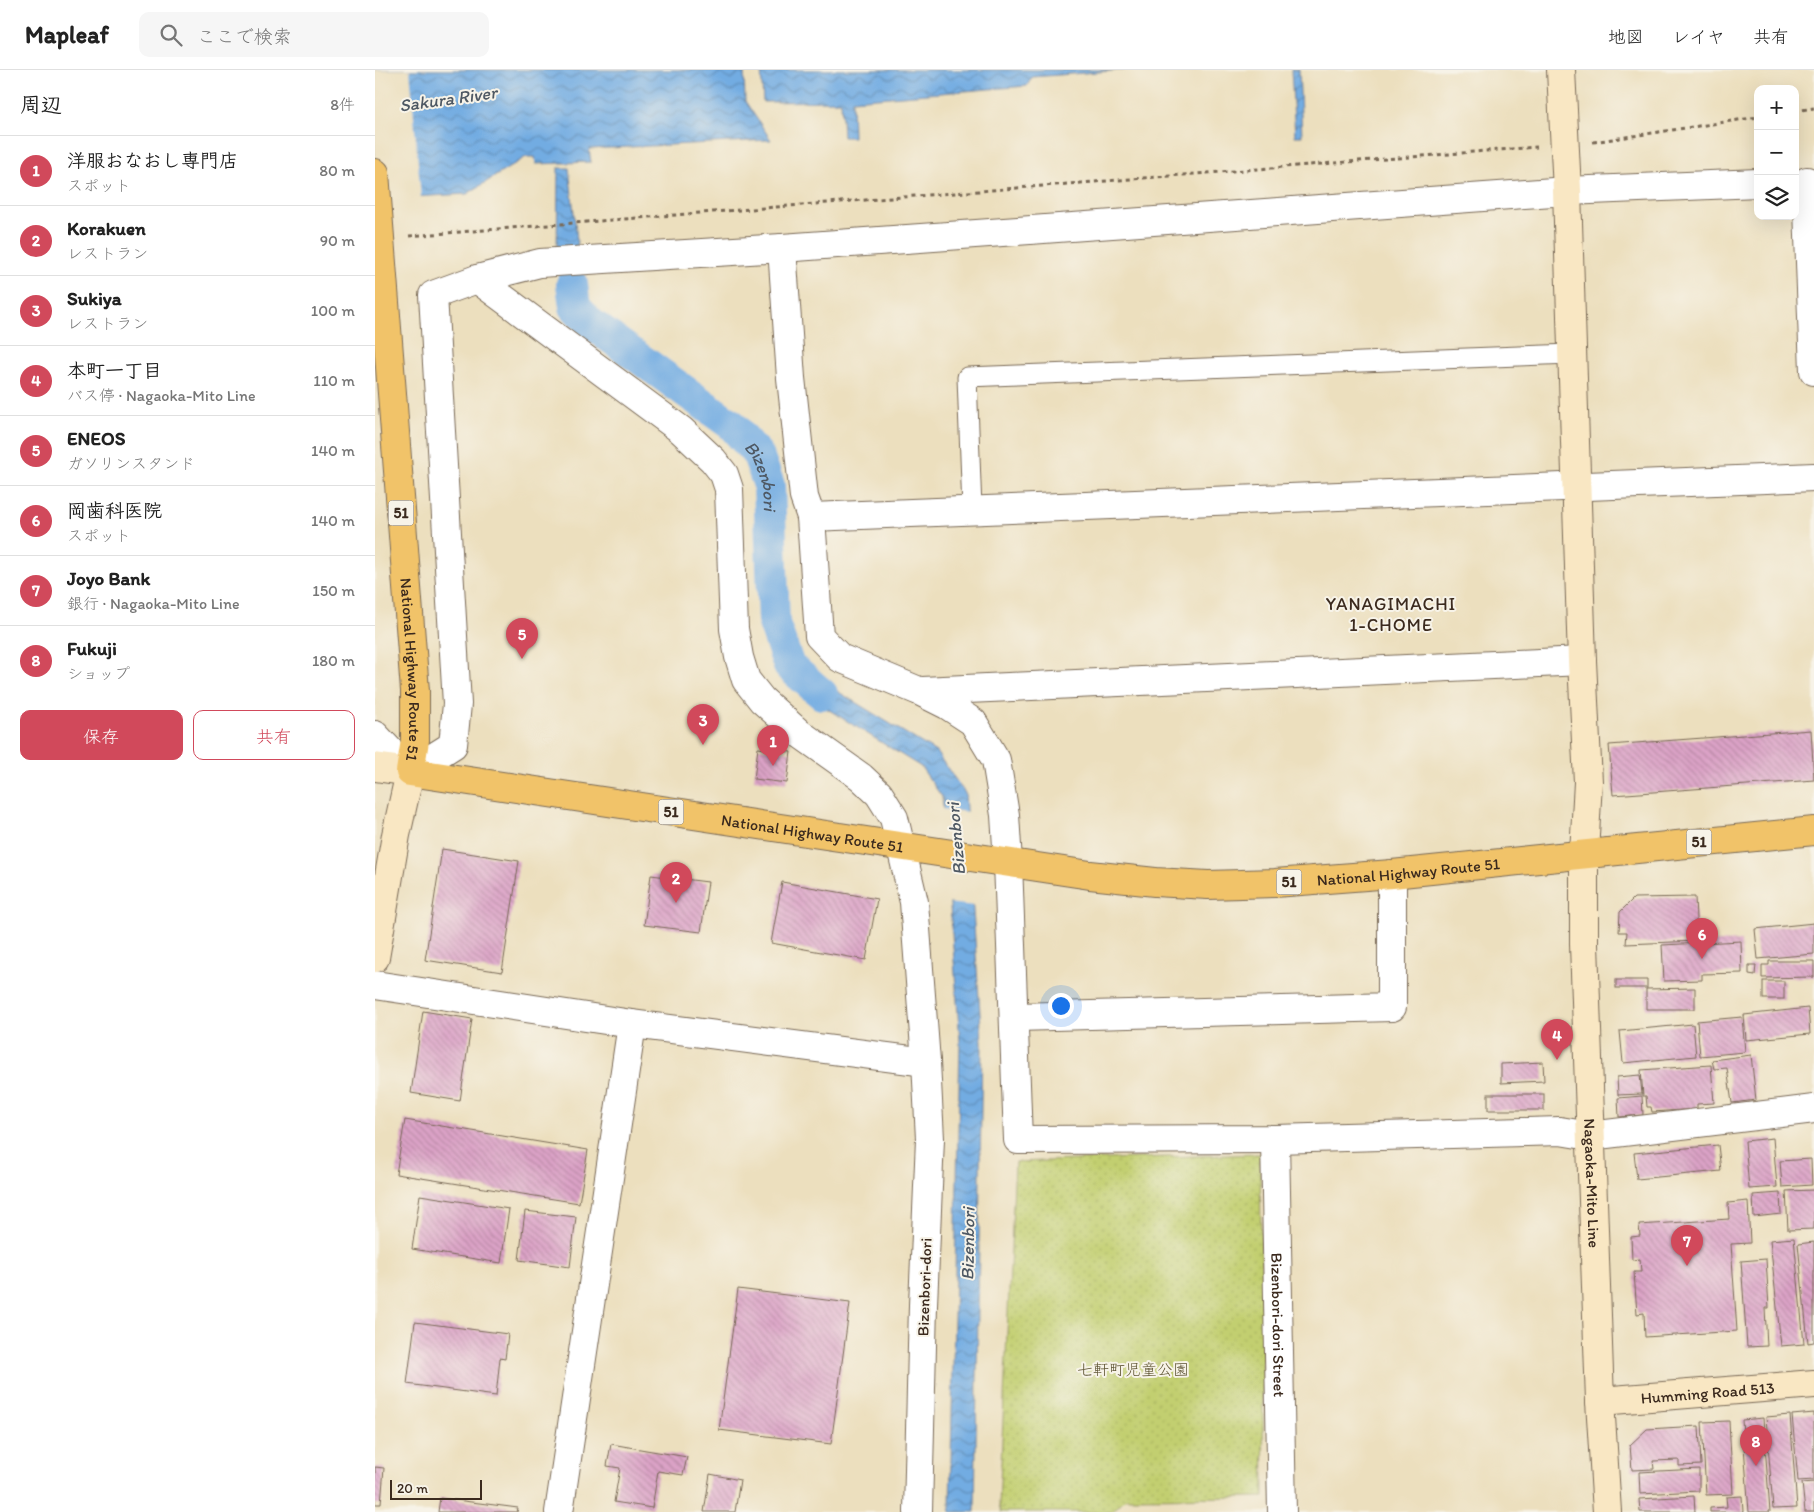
<!DOCTYPE html>
<html lang="ja">
<meta charset="utf-8">
<style>
:root{--surface:#fff;--page:#f6f6f6;--text:#222;--muted:#767676;--line:#e0e0e0;--accent:#d1495b}
body{margin:0;font-family:Itim,"Klee One",sans-serif;background:var(--page);color:var(--text)}
.controls{position:absolute;right:15px;top:15px;display:grid;overflow:hidden;border-radius:10px;box-shadow:0 5px 20px #0002}
.controls button{width:45px;height:45px;display:grid;place-items:center;padding:0;border:0;border-bottom:1px solid var(--line);background:var(--surface);color:var(--text);font:25px sans-serif}
.scale{position:absolute;left:15px;bottom:12px;width:92px;box-sizing:border-box;padding-left:5px;border:2px solid #3b2a1e;border-top:0;font-size:14px;line-height:18px;white-space:nowrap;color:#3b2a1e;-webkit-text-stroke:4px #f7f3e8;paint-order:stroke}
.you{position:absolute;left:685px;top:935px;width:18px;height:18px;margin:-12px;border:4px solid #fff;border-radius:50%;background:#1a73e8;box-shadow:0 0 0 8px #1a73e833}
.badge{display:grid;place-items:center;width:32px;height:32px;border-radius:50%;background:var(--accent);color:#fff;font-size:16px;font-weight:700}
.pin{position:absolute;translate:-50% -41px;filter:drop-shadow(0 1px 2px #0008)}
.pin::after{content:'';position:absolute;top:26px;width:18px;height:15px;background:inherit;clip-path:polygon(0 0,100% 0,50% 100%)}
.list{margin:0;padding:0;list-style:none}
h2{display:flex;justify-content:space-between;align-items:center;height:65px;margin:0;padding:0 20px;font-size:21px}
h2 small{font-size:16px;font-weight:400;color:var(--muted)}
.list li{display:grid;grid-template-columns:32px 1fr auto;gap:15px;align-items:center;box-sizing:border-box;height:70px;padding:0 20px;border-top:1px solid var(--line)}
.list b{display:block;font-size:19px;white-space:nowrap}
.list p{margin:0;font-size:16px;white-space:nowrap;color:var(--muted)}
.list em{font-size:16px;font-style:normal;color:var(--muted)}
.actions{display:flex;gap:10px;padding:15px 20px}
.actions a{flex:1;padding:11px 0;border:1px solid var(--accent);border-radius:10px;text-align:center;font-size:18px;color:var(--accent)}
.actions .main{background:var(--accent);color:#fff}
.icon{flex:none;width:28px;height:28px;fill:none;stroke:currentColor;stroke-width:2;stroke-linecap:round;stroke-linejoin:round}
.map{position:relative;flex:none;width:1439px;height:1442px;overflow:hidden}
header{display:flex;align-items:center;gap:30px;box-sizing:border-box;height:70px;padding:0 25px;background:var(--surface);border-bottom:1px solid var(--line)}
header strong{font-size:24px}
nav{display:flex;gap:28px;margin-inline-start:auto;font-size:18px}
.search{width:350px;height:45px;background:var(--page);display:flex;align-items:center;gap:12px;box-sizing:border-box;padding:0 18px;border-radius:10px;color:var(--muted);font-size:19px}
main{display:flex}
aside{flex:1;background:var(--surface)}
.map>svg:first-child{display:block}
.park{fill:url(#park-dots);stroke:#7e7c47}
.water{fill:url(#water-waves);stroke:#566b80}
.pier{fill:#ecdfbe}
.lines{fill:none;stroke-linecap:round;stroke-linejoin:round}
.canal{stroke:#72ace2;stroke-width:32}
.building{fill:url(#building-back-hatch)}
.lane-casing{stroke:#796956;stroke-width:21}
.street-casing{stroke:#796956;stroke-width:30}
.secondary-casing{stroke:#796956;stroke-width:30}
.highway-casing{stroke:#796956;stroke-width:30}
.path{stroke:#796956;stroke-width:3;stroke-dasharray:4 4;stroke-linecap:butt}
.lane{stroke:#fff;stroke-width:19}
.street{stroke:#fff;stroke-width:28}
.secondary{stroke:#f9e7c3;stroke-width:28}
.highway{stroke:#f1c369;stroke-width:28}
.labels{text-anchor:middle;stroke-width:4;stroke-linejoin:round;paint-order:stroke}
.shield{fill:#f7f3e8;stroke:#73665b;stroke-width:1}
.shield-label{font-size:15px;font-weight:bold;fill:#3b2a1e}
.street-label{font-size:16px;fill:#3b2a1e;stroke:#f7f3e8}
.park-label{font-size:16px;fill:#5d5332;stroke:#f7f3e8}
.water-label{font-size:18px;font-style:italic;fill:#4e5863;stroke:#f7f3e8}
.neighbourhood-label{font-size:18px;letter-spacing:1px;fill:#3b2a1e;stroke:#f7f3e8}
</style>
<header>
<strong>Mapleaf</strong>
<div class="search"><svg class="icon" aria-label="search" viewBox="0 0 24 24"><circle cx="10" cy="10" r="6"/><path d="M15 15l6 6"/></svg>ここで検索</div>
<nav><a>地図</a><a>レイヤ</a><a>共有</a></nav>
</header>
<main>
<aside>
<h2>周辺<small>8件</small></h2>
<ul class="list">
<li><span class="badge">1</span><div><b>洋服おなおし専門店</b><p>スポット</p></div><em>80 m</em></li>
<li><span class="badge">2</span><div><b>Korakuen</b><p>レストラン</p></div><em>90 m</em></li>
<li><span class="badge">3</span><div><b>Sukiya</b><p>レストラン</p></div><em>100 m</em></li>
<li><span class="badge">4</span><div><b>本町一丁目</b><p>バス停 · Nagaoka-Mito Line</p></div><em>110 m</em></li>
<li><span class="badge">5</span><div><b>ENEOS</b><p>ガソリンスタンド</p></div><em>140 m</em></li>
<li><span class="badge">6</span><div><b>岡歯科医院</b><p>スポット</p></div><em>140 m</em></li>
<li><span class="badge">7</span><div><b>Joyo Bank</b><p>銀行 · Nagaoka-Mito Line</p></div><em>150 m</em></li>
<li><span class="badge">8</span><div><b>Fukuji</b><p>ショップ</p></div><em>180 m</em></li>
</ul>
<div class="actions"><a class="main">保存</a><a>共有</a></div>
</aside>
<div class="map">
<svg width="1439" height="1442" viewBox="0 0 1439 1442">
<defs>
<pattern id="park-dots" width="8" height="8" patternUnits="userSpaceOnUse" patternTransform="scale(1.25)"><rect width="8" height="8" fill="#c2cf70"/><path d="M2 2h.1M6 6h.1" fill="none" stroke="#a8b261" stroke-width="1.8" stroke-linecap="round"/></pattern>
<pattern id="water-waves" width="16" height="10" patternUnits="userSpaceOnUse" patternTransform="scale(1.25)"><rect width="16" height="10" fill="#72ace2"/><path d="M0 5q4-4 8 0t8 0" fill="none" stroke="#5f8cb7"/></pattern>
<pattern id="building-back-hatch" width="6" height="6" patternUnits="userSpaceOnUse" patternTransform="scale(1.25)"><rect width="6" height="6" fill="#dca3c7"/><path d="M-1 5l2 2M0 0l6 6M5-1l2 2" fill="none" stroke="#b485a1"/></pattern>
</defs>
<rect width="100%" height="100%" fill="#f7f3e8"/>
<filter id="ink" filterUnits="userSpaceOnUse"><feTurbulence type="fractalNoise" baseFrequency=".02" numOctaves="2"/><feDisplacementMap in="SourceGraphic" scale="10" xChannelSelector="R" yChannelSelector="G"/><feConvolveMatrix kernelMatrix="1 2 1 2 8 2 1 2 1" color-interpolation-filters="sRGB"/></filter>
<filter id="wash" filterUnits="userSpaceOnUse"><feTurbulence type="fractalNoise" baseFrequency=".0096" numOctaves="4" result="noise"/><feDisplacementMap in="SourceGraphic" scale="20" xChannelSelector="R" yChannelSelector="G"/><feGaussianBlur stdDeviation="1.12" result="paint"/><feColorMatrix in="noise" values="0 0 0 0 0 0 0 0 0 0 0 0 0 0 0 0 0 1.4 0 .05"/><feComposite in="paint" operator="in"/></filter>
<g filter="url(#wash)">
<rect width="100%" height="100%" fill="#ecdfbe"/>
<polygon class="park" points="885,1084 889,1427 751,1428 737,1442 626,1442 624,1435 640,1092"/>
<g class="water">
<polygon points="0,0 369,0 370,31 396,70 214,79 216,92 161,94 160,87 151,87 92,124 0,129"/>
<polygon points="386,0 749,0 657,7 652,16 477,30 478,67 468,67 466,31 388,32"/>
<polygon points="916,0 924,0 927,66 920,66"/>
<polygon points="183,98 194,98 209,233 223,246 207,260 190,238 182,182"/>
<polygon points="421,589 449,613 561,682 590,723 607,972 600,1442 576,1442 575,1436 585,972 567,727 546,697 435,628 405,602"/>
</g>
<g class="pier">
<polygon points="0,0 35,0 46,129 0,131"/>
<polygon points="566,739 594,742 600,836 572,833"/>
</g>
<g class="lines">
<path class="canal" id="s1" d="M197 214 200 237 215 253 357 355 383 385 394 415 399 553 414 596 447 624"/>
</g>
<g id="blocks">
<g class="building">
<polygon points="1436,660 1439,710 1238,725 1234,675"/>
<polygon points="383,678 416,682 412,713 379,709"/>
<polygon points="67,779 144,791 127,902 50,890"/>
<polygon points="276,805 333,812 326,862 269,855"/>
<polygon points="407,812 502,829 491,890 396,873"/>
<polygon points="1320,827 1322,871 1251,874 1252,862 1244,862 1245,842 1259,828"/>
<polygon points="1439,853 1439,884 1383,889 1380,859"/>
<polygon points="1366,871 1367,903 1327,904 1327,910 1289,911 1287,875"/>
<polygon points="1394,891 1439,891 1439,907 1387,908 1387,895 1394,895"/>
<polygon points="1374,895 1381,895 1380,905 1374,904"/>
<rect x="1241" y="910" width="31" height="8"/>
<rect x="1388" y="911" width="21" height="18"/>
<polygon points="1320,918 1320,939 1271,939 1271,919"/>
<polygon points="1433,938 1435,964 1371,970 1369,945"/>
<polygon points="48,941 97,949 85,1031 36,1023"/>
<polygon points="1367,947 1370,982 1325,986 1322,951"/>
<polygon points="1318,954 1321,986 1248,993 1245,961"/>
<polygon points="1376,985 1381,1030 1357,1033 1352,998 1339,999 1337,990"/>
<polygon points="1168,992 1169,1011 1126,1013 1126,994"/>
<polygon points="1336,995 1339,1033 1322,1034 1322,1039 1277,1042 1276,1037 1272,1037 1271,1026 1268,1026 1266,1000"/>
<polygon points="1265,1005 1267,1024 1243,1025 1242,1007"/>
<rect x="1113" y="1024" width="56" height="16"/>
<polygon points="1267,1026 1268,1045 1244,1047 1243,1028"/>
<polygon points="30,1050 213,1080 204,1133 21,1104"/>
<polygon points="1398,1068 1402,1117 1374,1119 1370,1071"/>
<polygon points="1343,1075 1346,1101 1262,1109 1259,1083"/>
<polygon points="1436,1089 1437,1115 1407,1117 1405,1091"/>
<polygon points="1439,1120 1439,1159 1413,1160 1411,1121"/>
<polygon points="1405,1123 1406,1144 1379,1147 1378,1125"/>
<polygon points="45,1125 134,1139 126,1193 37,1179"/>
<polygon points="1373,1131 1375,1173 1356,1174 1362,1261 1270,1267 1269,1243 1262,1244 1259,1202 1266,1202 1265,1189 1257,1190 1256,1167 1265,1166 1264,1155 1354,1149 1353,1133"/>
<polygon points="150,1141 201,1147 195,1197 144,1190"/>
<polygon points="1419,1168 1429,1274 1406,1276 1395,1170"/>
<polygon points="1439,1172 1439,1272 1433,1273 1423,1174"/>
<polygon points="1391,1189 1394,1238 1390,1238 1392,1276 1372,1277 1366,1191"/>
<polygon points="363,1219 475,1233 456,1374 344,1360"/>
<polygon points="40,1252 133,1264 130,1289 125,1288 121,1326 32,1314"/>
<polygon points="1439,1343 1439,1410 1423,1411 1417,1345"/>
<polygon points="1415,1345 1422,1438 1398,1439 1391,1347"/>
<polygon points="1388,1348 1395,1442 1374,1442 1367,1350"/>
<polygon points="1354,1351 1358,1424 1331,1425 1327,1352"/>
<polygon points="1324,1356 1326,1395 1304,1396 1304,1390 1278,1391 1279,1399 1257,1400 1255,1375 1272,1359"/>
<polygon points="236,1374 312,1387 308,1405 283,1401 277,1438 239,1432 245,1398 232,1396"/>
<polygon points="0,1397 9,1398 6,1434 0,1434"/>
<polygon points="1324,1399 1324,1421 1265,1424 1264,1402"/>
<polygon points="335,1404 365,1410 360,1442 329,1442"/>
<polygon points="1439,1412 1439,1442 1430,1442 1427,1413"/>
<polygon points="1319,1426 1320,1442 1265,1442 1264,1429"/>
<polygon points="1367,1426 1368,1442 1335,1442 1335,1438 1352,1437 1351,1427"/>
<polygon points="65,1428 143,1438 142,1442 63,1442"/>
</g>
</g>
</g>
<g filter="url(#ink)">
<use href="#blocks" fill-opacity="0" stroke="#796956" stroke-width="1"/>
<g class="lines">
<g class="lane-casing">
<polyline id="lane" points="597,440 592,307 1197,284"/>
</g>
<g class="street-casing">
<g id="street">
<polyline points="1432,111 1439,301"/>
<polyline points="407,178 416,308 429,427 436,447 444,566 465,588 544,621 572,635 598,652 621,690 630,745 633,792 643,1070 900,1069 1185,1061 1215,1066 1439,1039"/>
<polyline points="102,209 306,360 338,390 349,404 354,419 359,559 364,587 371,610 387,630 424,663 486,707 504,724 519,748 539,832 551,992 555,1069 548,1235 543,1442"/>
<polyline points="436,447 1439,407"/>
<polyline points="547,621 1207,591"/>
<polyline points="0,665 35,702 78,675 82,634 58,225 102,209 165,193 407,178 1192,121 1383,113"/>
<polyline points="0,915 257,954 551,992"/>
<polyline points="641,947 1017,937 1017,804"/>
<path id="s2" d="M900 1069 907 1442"/>
<polyline points="184,1442 257,954"/>
</g>
</g>
<g class="secondary-casing">
<g id="secondary">
<path id="s3" d="M1186 0 1192 121 1207 591 1213 712 1209 783V874L1225 1331 1232 1442"/>
<polyline points="0,697 35,702 21,765 0,888"/>
<path id="s4" d="M1225 1331 1439 1314"/>
</g>
</g>
<g class="highway-casing">
<g id="highway">
<path id="s5" d="M0 103 40 621V670L35 702 715 805 780 812 833 815 900 813 1017 804 1439 761"/>
</g>
</g>
<g class="path">
<polyline points="1420,41 1439,38"/>
<polyline points="1218,72 1383,47"/>
<polyline points="34,166 1162,77"/>
</g>
<use href="#lane" class="lane"/>
<use href="#street" class="street"/>
<use href="#secondary" class="secondary"/>
<use href="#highway" class="highway"/>
</g>
</g>
<g class="labels">
<g class="shield">
<rect x="13.5" y="430.5" width="25" height="25" rx="4"/>
<rect x="283.5" y="729.5" width="25" height="25" rx="4"/>
<rect x="1311.5" y="759.5" width="25" height="25" rx="4"/>
<rect x="901.5" y="799.5" width="25" height="25" rx="4"/>
</g>
<g class="shield-label">
<text x="26" y="448">51</text>
<text x="296" y="747">51</text>
<text x="1324" y="777">51</text>
<text x="914" y="817">51</text>
</g>
<g class="street-label">
<text dy="6" stroke="none"><textPath href="#s5" startOffset="498">National Highway Route 51</textPath></text>
<text dy="6" stroke="none"><textPath href="#s5" startOffset="1008">National Highway Route 51</textPath></text>
<text dy="6" stroke="none"><textPath href="#s5" startOffset="1608">National Highway Route 51</textPath></text>
<text dy="6" stroke="none"><textPath href="#s3" startOffset="1114">Nagaoka-Mito Line</textPath></text>
<text transform="translate(549 1217) rotate(-88)" y="6">Bizenbori-dori</text>
<text dy="6" stroke="none"><textPath href="#s2" startOffset="186">Bizenbori-dori Street</textPath></text>
<text dy="6" stroke="none"><textPath href="#s4" startOffset="108">Humming Road 513</textPath></text>
</g>
<g class="park-label">
<text x="758" y="1305">七軒町児童公園</text>
</g>
<g class="water-label">
<text transform="translate(73 29) rotate(-8)" y="6">Sakura River</text>
<text dy="6" stroke="none"><textPath href="#s1" startOffset="281">Bizenbori</textPath></text>
<text transform="translate(581 769) rotate(-95)" y="6">Bizenbori</text>
<text transform="translate(593 1174) rotate(-89)" y="6">Bizenbori</text>
</g>
<g class="neighbourhood-label">
<text x="1016" y="540">YANAGIMACHI<tspan x="1016" dy="21">1-CHOME</tspan></text>
</g>
</g>
</svg>
<div class="controls">
<button>+</button>
<button>−</button>
<button><svg class="icon" aria-label="layers" viewBox="0 0 24 24"><path d="M12 4l9 5-9 5-9-5zM3 14l9 5 9-5"/></svg></button>
</div>
<div class="scale">20 m</div>
<div class="you"></div>
<div class="pin badge" style="left:398px;top:696px">1</div>
<div class="pin badge" style="left:301px;top:833px">2</div>
<div class="pin badge" style="left:328px;top:675px">3</div>
<div class="pin badge" style="left:1182px;top:990px">4</div>
<div class="pin badge" style="left:147px;top:589px">5</div>
<div class="pin badge" style="left:1327px;top:889px">6</div>
<div class="pin badge" style="left:1312px;top:1196px">7</div>
<div class="pin badge" style="left:1381px;top:1396px">8</div>
</div>
</main>
